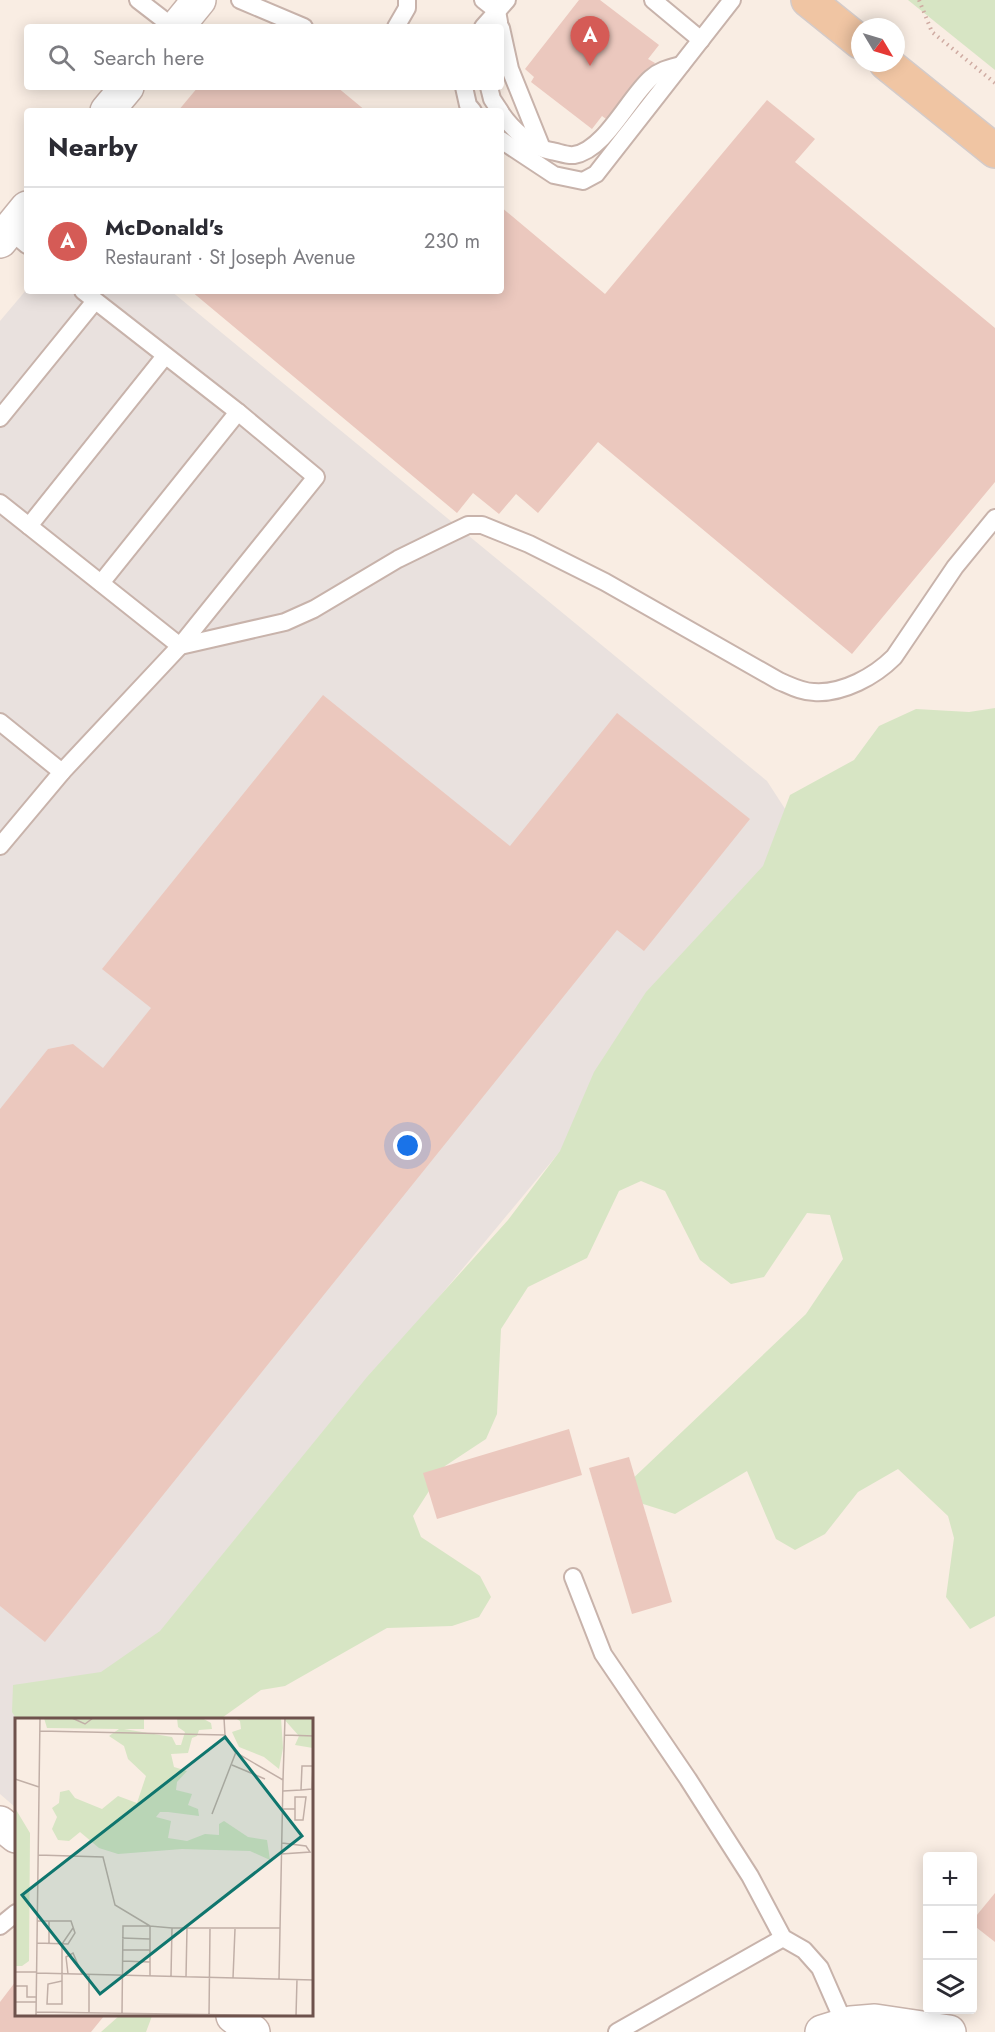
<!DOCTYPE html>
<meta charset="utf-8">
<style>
:root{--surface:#fff;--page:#f2f2f3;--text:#2b2b33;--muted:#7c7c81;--line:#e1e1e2;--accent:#d55b56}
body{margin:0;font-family:Jost,sans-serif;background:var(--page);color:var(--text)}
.controls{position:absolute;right:18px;bottom:18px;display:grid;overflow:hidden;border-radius:6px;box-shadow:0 3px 15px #0003}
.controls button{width:54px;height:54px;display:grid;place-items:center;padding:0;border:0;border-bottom:2px solid var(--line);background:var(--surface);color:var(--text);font:30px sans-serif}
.compass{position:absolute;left:851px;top:18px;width:54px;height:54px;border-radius:50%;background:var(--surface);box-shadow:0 3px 15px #0003;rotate:128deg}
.you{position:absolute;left:408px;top:1146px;width:21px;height:21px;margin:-15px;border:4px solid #fff;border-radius:50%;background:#1a73e8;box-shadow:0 0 0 9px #1a73e833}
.badge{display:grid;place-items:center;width:39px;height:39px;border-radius:50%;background:var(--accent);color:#fff;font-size:20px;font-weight:700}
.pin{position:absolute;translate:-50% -50px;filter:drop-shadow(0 2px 3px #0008)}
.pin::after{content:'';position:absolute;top:32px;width:21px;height:18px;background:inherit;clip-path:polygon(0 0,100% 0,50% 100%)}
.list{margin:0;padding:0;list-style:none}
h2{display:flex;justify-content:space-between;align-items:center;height:78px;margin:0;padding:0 24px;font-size:26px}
h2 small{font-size:20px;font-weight:400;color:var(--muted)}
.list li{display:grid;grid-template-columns:39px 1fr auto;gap:18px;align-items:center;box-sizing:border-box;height:108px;padding:0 24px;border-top:2px solid var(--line)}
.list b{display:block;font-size:22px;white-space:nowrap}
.list p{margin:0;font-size:20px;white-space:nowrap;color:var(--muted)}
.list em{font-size:20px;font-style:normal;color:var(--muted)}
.icon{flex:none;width:33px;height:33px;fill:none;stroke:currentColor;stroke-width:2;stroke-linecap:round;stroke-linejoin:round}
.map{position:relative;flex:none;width:995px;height:2032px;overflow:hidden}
.search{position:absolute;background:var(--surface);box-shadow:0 3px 15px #0003;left:24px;top:24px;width:480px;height:66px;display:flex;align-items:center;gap:15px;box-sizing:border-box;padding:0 21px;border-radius:6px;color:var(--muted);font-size:22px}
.panel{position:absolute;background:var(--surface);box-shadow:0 3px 15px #0003;left:24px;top:108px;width:480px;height:186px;border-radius:6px}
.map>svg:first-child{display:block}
.industrial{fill:#e9e1de}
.green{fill:#d7e5c4}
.building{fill:#ebc8be}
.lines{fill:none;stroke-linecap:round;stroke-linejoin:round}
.lane-casing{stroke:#c8b3ab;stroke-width:20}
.street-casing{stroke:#c8b3ab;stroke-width:36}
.primary-casing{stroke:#d4cbc9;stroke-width:36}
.path{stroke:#cfaba2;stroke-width:4;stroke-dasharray:1.5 4.5;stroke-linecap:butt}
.lane{stroke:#fff;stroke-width:16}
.street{stroke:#fff;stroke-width:33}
.primary{stroke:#f0c5a3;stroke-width:33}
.inset-road{fill:none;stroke:#c1afa7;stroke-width:1.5}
.view{fill:#0f766e;fill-opacity:0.15;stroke:#0f766e;stroke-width:3}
.inset-edge{fill:none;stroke:#6e524c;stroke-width:3}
</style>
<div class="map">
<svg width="995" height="2032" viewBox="0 0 995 2032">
<rect width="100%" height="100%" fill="#f9ede3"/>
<polygon class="industrial" points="27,289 27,291 171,291 767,781 811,849 88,1720 16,1720 15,1807 0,1794 0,321"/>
<g class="green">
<polygon points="908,0 995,0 995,70"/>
<polygon points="995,708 995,1616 970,1629 946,1597 954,1538 948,1516 898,1469 858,1492 825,1534 795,1550 776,1539 747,1471 675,1514 640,1503 626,1485 806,1314 843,1259 830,1215 807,1213 764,1277 731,1284 700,1260 665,1191 641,1181 619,1191 587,1258 528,1287 501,1329 497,1414 486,1439 445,1466 413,1516 421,1537 480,1576 491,1597 479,1617 452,1626 387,1628 285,1686 261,1690 219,1720 17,1720 12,1712 13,1685 101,1672 160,1631 367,1377 508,1220 560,1151 594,1072 646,992 763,866 790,795 854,760 879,726 916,709 969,712"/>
<polygon points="119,2016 152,2016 146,2032 101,2032"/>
</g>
<g class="building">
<polygon points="579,0 600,0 659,45 648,59 655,63 609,121 602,116 592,129 531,82 534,77 525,69"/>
<polygon points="198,87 337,87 366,111 178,111"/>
<polygon points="767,100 815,139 795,162 995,328 995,482 852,654 598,442 538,513 516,494 499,514 473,493 457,513 191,291 501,291 501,207 605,294"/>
<polygon points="323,695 510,846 617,713 750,819 644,951 617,930 45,1642 0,1606 0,1109 48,1049 73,1044 103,1068 151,1008 102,969"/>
<polygon points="569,1429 582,1475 437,1519 423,1473"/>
<polygon points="629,1457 672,1602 632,1614 589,1468"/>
<polygon points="995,1893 995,1942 972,1924 972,1921"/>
<polygon points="16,1981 16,2016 104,2016 91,2032 0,2032 0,2002"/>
</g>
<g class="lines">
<g class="lane-casing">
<g id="lane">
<polyline points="138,0 173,27"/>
<polyline points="240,0 304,27"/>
<polyline points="483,0 497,11 499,22"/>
<polyline points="653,0 701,40"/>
<polyline points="396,27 407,8 407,0"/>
<polyline points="483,27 507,0"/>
<polyline points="501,28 510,69 541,146"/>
<polyline points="464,87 468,105 473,111"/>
<polyline points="489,87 492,99 500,111"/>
<path d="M501 113C511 128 532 148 551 151 558 152 567 156 574 155 605 150 629 97 651 78 660 70 670 68 681 65"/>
<polyline points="501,140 554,175 583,181 596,174 732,0"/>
<polyline points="9,230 27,245"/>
<polyline points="83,291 238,412 316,477 180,646"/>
<polyline points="0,418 95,301"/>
<polyline points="0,503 180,646 62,772"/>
<polyline points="29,526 165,356"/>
<polyline points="101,583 238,412"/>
<path d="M180 646 285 622 314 609 398 559 443 537 468 525H482L529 544 605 582 779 681C791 686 802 692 814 692 843 694 875 676 894 657L955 567 995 518"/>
<polyline points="0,722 62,772 0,846"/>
<polyline points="573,1577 603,1654 688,1779 750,1876 783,1938 804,1950 820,1968 845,2025"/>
<polyline points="0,1926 16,1913"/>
<polyline points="617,2032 783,1938"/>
</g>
</g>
<g class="street-casing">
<g id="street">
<polyline points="177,27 199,0"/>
<polyline points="107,111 127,87"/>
<polyline points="0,241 27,208"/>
<polyline points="0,1823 16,1836"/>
<polyline points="233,2016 253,2032"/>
<polyline points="822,2032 851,2023 875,2021 949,2032"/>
</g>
</g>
<g class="primary-casing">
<g id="primary">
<polyline points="808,0 860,42"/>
<polyline points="886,63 995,151"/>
</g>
</g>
<polyline class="path" points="919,0 932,32 995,83"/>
<use href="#lane" class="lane"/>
<use href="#street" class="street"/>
<use href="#primary" class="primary"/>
</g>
<g transform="translate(15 1718)">
<rect width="298" height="298" fill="#f9ede3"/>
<path d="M29 0H129V11H109L157 19 161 27H166L170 14 163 9 162 0H187L196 5 197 11 184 12 182 18 177 20 173 35 156 36 159 49 172 53 162 64 161 72 177 76 173 87 183 91 184 98 153 94H145L141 99 156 103 153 120 172 123 190 116 204 117V106L209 103 233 119 252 122 255 142 235 133 167 131 103 136 84 130 65 114 54 123 43 122 37 111 42 99 37 90 44 85 45 74 54 72 60 80 87 91 103 78 122 85 131 58 113 41 109 28 94 18 104 11 32 10ZM220 0H266L268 30 264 51 249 39 224 29 217 14 226 11 225 3ZM268 0H298V30L280 27 284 18ZM0 90 15 115 14 243 7 248H0Z" fill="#d7e5c4"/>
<path class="inset-road" d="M57 0 70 6 78 0M209 0 210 17 220 34 268 62 264 261M25 13 210 17M270 17 299 18M217 47 250 61M0 61 24 69M268 62 270 0M268 73 286 72 297 71 298 48H287L286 72M268 91H280V79H291L288 102H280V91M197 96 221 34M266 136 295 134 291 128 267 125M23 137 88 139 100 187 135 208M107 220 135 221M22 225 53 226 60 215 56 203H22M34 225V203M108 232H135M107 243 135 244M0 254H21M21 255 299 262M53 256 51 239 58 235 67 256M74 256V295M135 258V208L157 210M156 258 157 210H265M171 259 172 210M218 260 220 211M47 263 33 266 32 286H47V226L58 210M0 268H12V279H21M0 284H21M21 294 299 298M107 296 108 208H135M21 298 25 0M194 298 195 211M281 298 282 261"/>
<path class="view" d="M210 19 287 118 85 276 7 177Z"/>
<rect width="298" height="298" class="inset-edge"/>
</g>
</svg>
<div class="controls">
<button>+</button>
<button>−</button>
<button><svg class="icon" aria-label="layers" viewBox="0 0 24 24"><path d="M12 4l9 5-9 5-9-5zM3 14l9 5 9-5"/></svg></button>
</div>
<svg class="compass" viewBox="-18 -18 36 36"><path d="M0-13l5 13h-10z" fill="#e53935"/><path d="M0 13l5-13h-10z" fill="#7c7c81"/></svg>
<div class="you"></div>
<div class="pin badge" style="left:590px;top:66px">A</div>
<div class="search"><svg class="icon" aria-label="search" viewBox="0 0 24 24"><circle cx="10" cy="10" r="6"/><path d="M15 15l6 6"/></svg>Search here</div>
<section class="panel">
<h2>Nearby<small></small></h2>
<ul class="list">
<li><span class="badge">A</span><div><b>McDonald's</b><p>Restaurant · St Joseph Avenue</p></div><em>230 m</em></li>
</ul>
</section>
</div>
